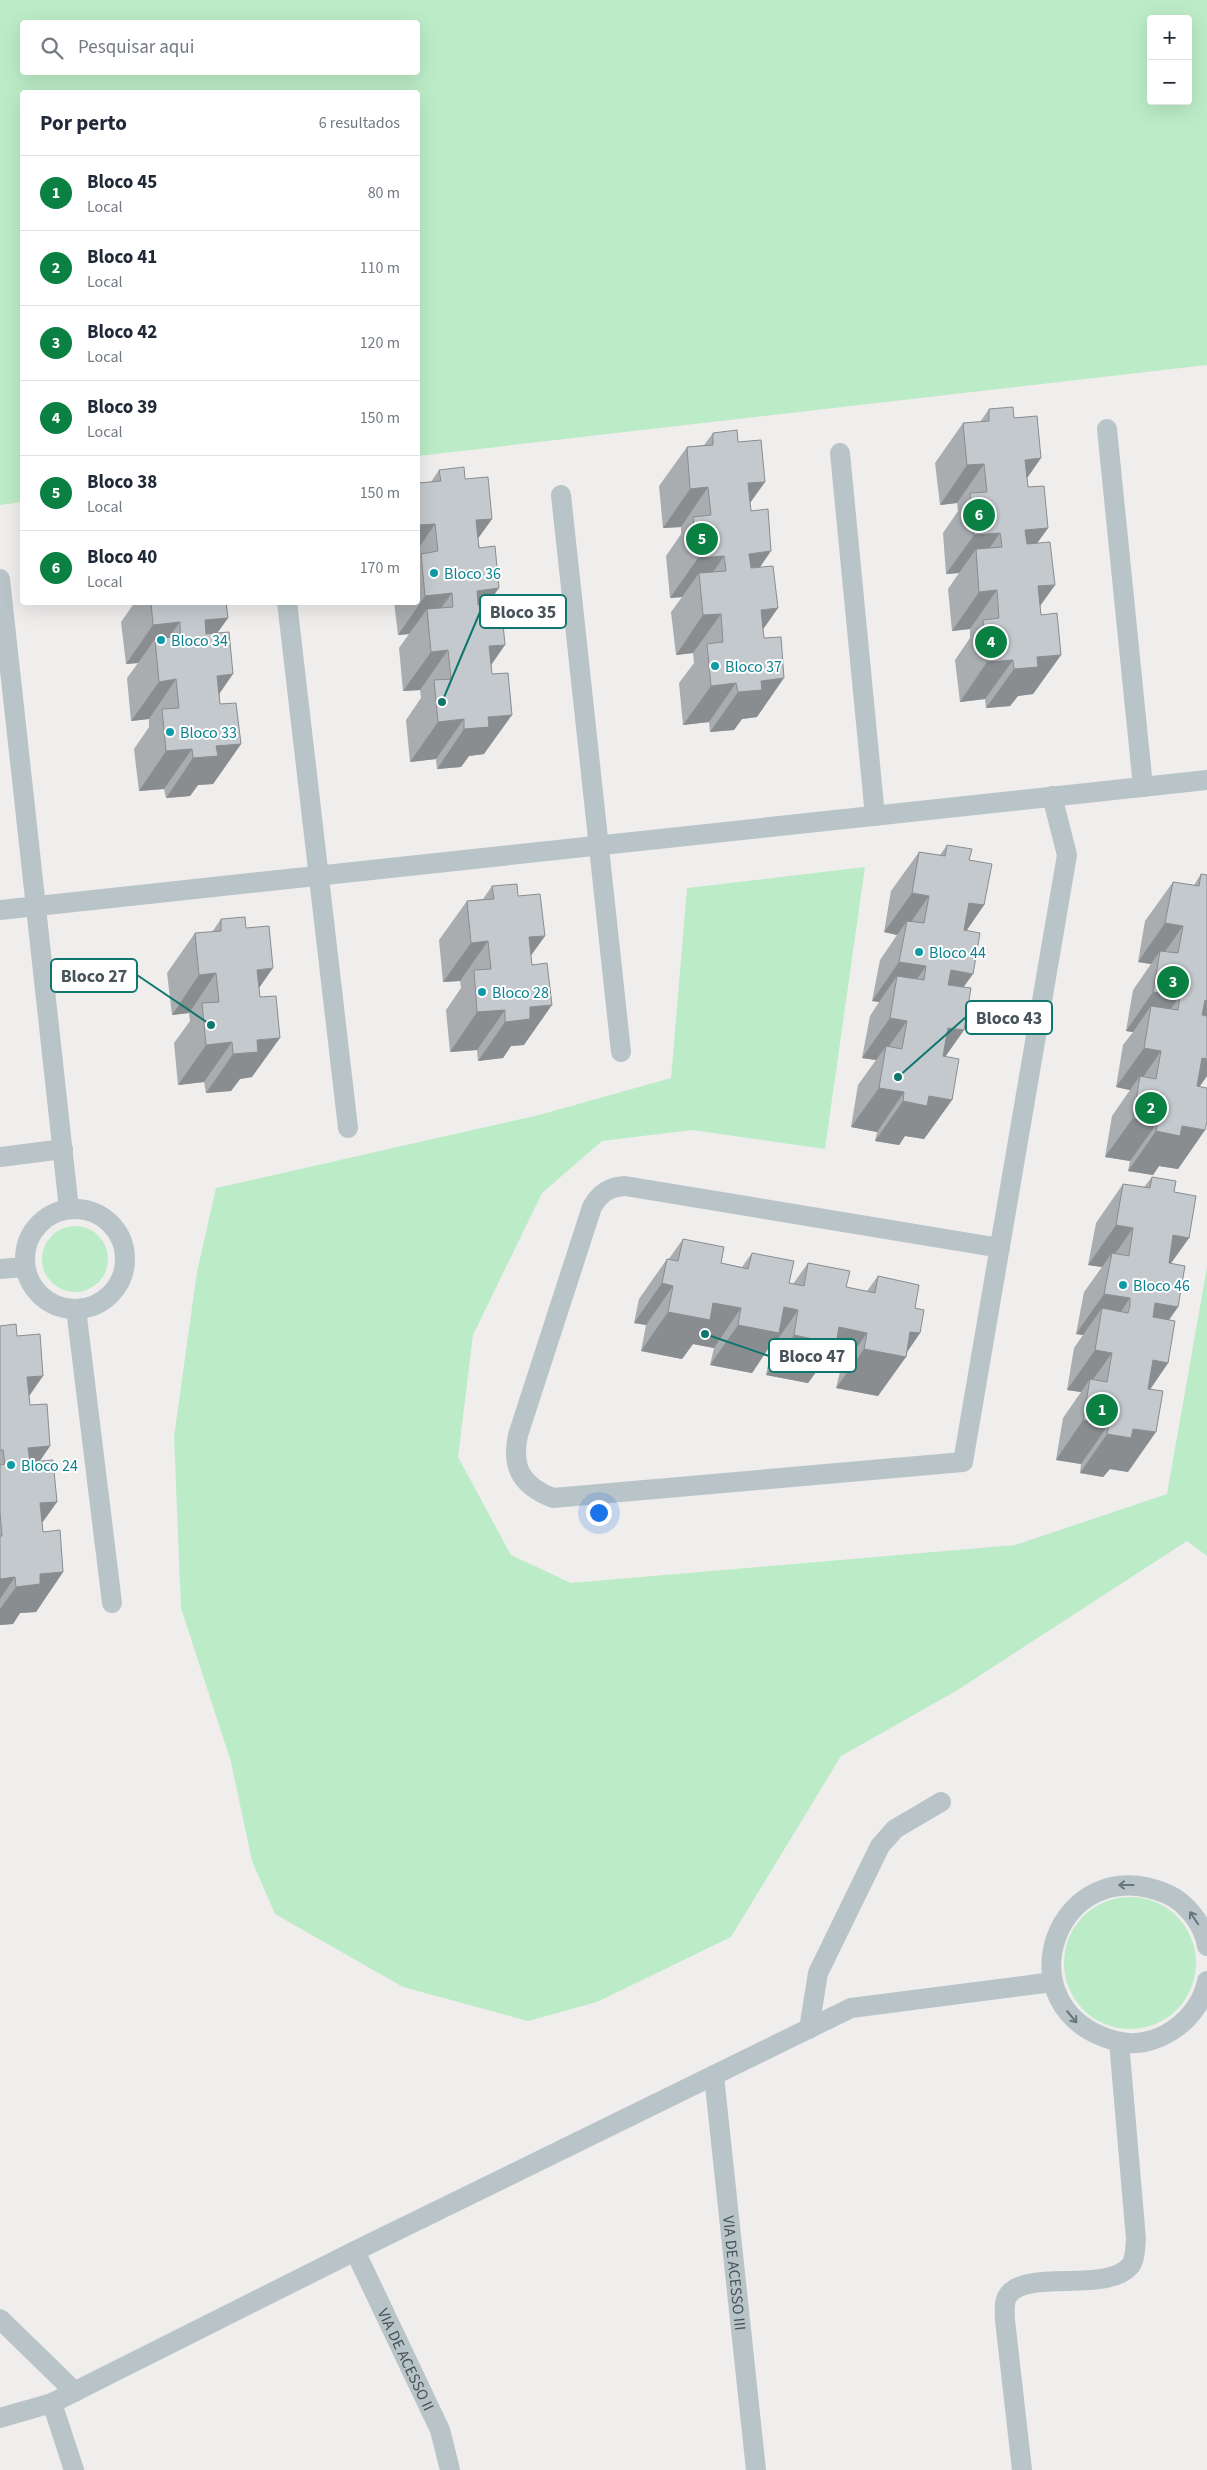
<!DOCTYPE html>
<html lang="pt">
<meta charset="utf-8">
<style>
:root{--surface:#fff;--page:#f2f2f3;--text:#1f2937;--muted:#747a83;--line:#e0e1e3;--accent:#0b8043}
body{margin:0;font-family:"Source Sans 3",sans-serif;background:var(--page);color:var(--text)}
.controls{position:absolute;right:15px;top:15px;display:grid;overflow:hidden;border-radius:5px;box-shadow:0 5px 20px #0002}
.controls button{width:45px;height:45px;display:grid;place-items:center;padding:0;border:0;border-bottom:1px solid var(--line);background:var(--surface);color:var(--text);font:25px sans-serif}
.you{position:absolute;left:598px;top:1512px;width:18px;height:18px;margin:-12px;border:4px solid #fff;border-radius:50%;background:#1a73e8;box-shadow:0 0 0 8px #1a73e833}
.badge{display:grid;place-items:center;width:32px;height:32px;border-radius:50%;background:var(--accent);color:#fff;font-size:16px;font-weight:700}
.pin{position:absolute;translate:-50% -50%;border:2px solid #fff;box-shadow:0 1px 5px #0006}
.list{margin:0;padding:0;list-style:none}
h2{display:flex;justify-content:space-between;align-items:center;height:65px;margin:0;padding:0 20px;font-size:21px}
h2 small{font-size:16px;font-weight:400;color:var(--muted)}
.list li{display:grid;grid-template-columns:32px 1fr auto;gap:15px;align-items:center;box-sizing:border-box;height:75px;padding:0 20px;border-top:1px solid var(--line)}
.list b{display:block;font-size:19px;white-space:nowrap}
.list p{margin:0;font-size:16px;white-space:nowrap;color:var(--muted)}
.list em{font-size:16px;font-style:normal;color:var(--muted)}
.icon{flex:none;width:28px;height:28px;fill:none;stroke:currentColor;stroke-width:2;stroke-linecap:round;stroke-linejoin:round}
.map{position:relative;flex:none;width:1207px;height:2470px;overflow:hidden}
.search{position:absolute;background:var(--surface);box-shadow:0 5px 20px #0002;left:20px;top:20px;width:400px;height:55px;display:flex;align-items:center;gap:12px;box-sizing:border-box;padding:0 18px;border-radius:5px;color:var(--muted);font-size:19px}
.panel{position:absolute;background:var(--surface);box-shadow:0 5px 20px #0002;left:20px;top:90px;width:400px;height:515px;border-radius:5px}
.map>svg:first-child{display:block}
.green{fill:#bcecc7;fill-rule:evenodd}
.lines{fill:none;stroke-linecap:round;stroke-linejoin:round}
.service{stroke:#b9c4c9;stroke-width:20}
.wall{fill:#a9adb0}
.shaded-wall{fill:#898d90}
.building{fill:#c4c9cd;stroke:#898d90}
.oneway{stroke:#68757b}
.culture-dot{fill:#0f9aa8;stroke:#fff;stroke-width:2}
.labels{text-anchor:middle;stroke-width:4;stroke-linejoin:round;paint-order:stroke}
.culture-label{font-size:16px;fill:#0d838f;stroke:#fff;text-anchor:start}
.street-label{font-size:16px;fill:#465359;stroke:#fff}
.leader{fill:none;stroke:#0f766e;stroke-width:2}
.callout-dot{fill:#0f766e;stroke:#fff;stroke-width:2}
.callout{fill:#fff;stroke:#0f766e;stroke-width:2}
.callout-label{font-size:18px;text-anchor:middle;font-weight:bold;fill:#465359}
</style>
<div class="map">
<svg width="1207" height="2470" viewBox="0 0 1207 2470">
<rect width="100%" height="100%" fill="#f0eded"/>
<g class="green">
<path d="M0 0H1207V365L418 456V92H22V502L0 505ZM1151 19H1188V101H1151ZM418 22V72H22V22Z"/>
<polygon points="865,867 825,1149 692,1130 602,1141 542,1193 473,1335 458,1457 511,1555 571,1583 1015,1545 1167,1494 1207,1267 1207,1556 1187,1541 956,1691 841,1756 731,1937 597,2002 528,2021 403,1987 275,1914 252,1861 231,1762 181,1608 174,1437 197,1272 216,1188 539,1115 671,1078 687,888"/>
<circle cx="75" cy="1259" r="33"/>
<circle cx="1130" cy="1963" r="66"/>
</g>
<g class="lines">
<g class="service">
<polyline points="1107,429 1143,787"/>
<polyline points="840,453 875,816"/>
<polyline points="561,495 621,1052"/>
<polyline points="0,579 69,1209"/>
<polyline points="287,602 348,1128"/>
<polyline points="0,910 1207,780"/>
<polyline points="0,1157 63,1149"/>
<circle cx="75" cy="1259" r="50"/>
<path d="M1000 1248 625 1186C609 1187 600 1193 592 1207L518 1435C511 1468 522 1486 553 1498L963 1462 1067 855 1052 796"/>
<polyline points="0,1269 25,1267"/>
<polyline points="76,1309 112,1603"/>
<path d="M1207 1946C1204 1925 1186 1902 1167 1894 1056 1847 999 2010 1116 2041 1156 2052 1200 2019 1207 1981"/>
<polyline points="809,2029 818,1973 880,1846 895,1829 941,1802"/>
<path id="s1" d="M714 2076 756 2470"/>
<path id="s2" d="M355 2251 440 2430 450 2470"/>
<polyline points="0,2319 75,2392"/>
<polyline points="52,2403 74,2470"/>
<polyline points="0,2418 52,2403 355,2251 851,2008 1053,1982"/>
<path d="M1022 2470 1005 2320C1005 2312 1003 2301 1009 2294 1030 2269 1108 2294 1131 2265 1136 2257 1135 2247 1136 2239L1119 2042"/>
</g>
</g>
<g class="wall">
<polygon points="989,409 1014,418 1041,458 1027,478 1028,487 1048,528 1037,543 1055,585 1040,606 1041,615 1061,655 1033,694 1018,696 1010,706 986,708 985,699 960,702 955,660 970,638 970,629 952,631 948,589 959,573 946,574 943,533 958,511 957,503 940,505 935,463 963,423 980,422"/>
<polygon points="713,433 738,442 765,482 750,502 760,567 778,608 763,629 757,717 742,719 734,730 710,732 709,722 683,725 679,683 694,663 693,653 676,655 671,612 682,597 670,598 666,556 681,534 681,527 663,528 659,486 687,447 704,445"/>
<polygon points="439,470 465,479 492,519 478,538 488,604 491,665 484,754 469,756 461,767 437,769 436,759 410,762 406,720 421,698 420,690 403,691 399,648 409,634 398,635 394,602 418,602 418,483 431,482"/>
<polygon points="135,602 226,602 228,618 217,633 220,704 241,744 213,784 198,785 190,796 166,798 164,789 139,791 134,749 149,727 149,719 131,721 127,678 138,663 126,664 121,622"/>
<polygon points="947,845 969,860 984,905 967,930 964,987 964,1030 945,1056 952,1100 924,1139 905,1136 899,1145 875,1141 877,1132 851,1127 858,1085 876,1060 862,1058 870,1016 879,1002 872,1001 880,960 897,935 884,932 891,891 919,852 940,855"/>
<polygon points="1201,874 1207,875 1207,1076 1200,1086 1205,1130 1178,1169 1159,1166 1153,1175 1128,1171 1130,1161 1105,1157 1112,1116 1130,1090 1116,1087 1123,1045 1133,1032 1126,1031 1133,990 1151,964 1138,962 1145,921 1173,882 1194,885"/>
<polygon points="492,886 518,896 545,936 531,955 524,1045 511,1046 503,1058 478,1061 477,1050 450,1052 446,1010 461,988 460,981 443,982 439,940 467,901 483,899"/>
<polygon points="221,919 246,928 259,988 252,1077 240,1079 231,1091 206,1093 204,1082 178,1085 174,1043 190,1021 189,1013 172,1015 167,973 195,933 212,932"/>
<polygon points="1152,1177 1174,1192 1189,1238 1171,1263 1178,1307 1169,1320 1168,1363 1150,1389 1128,1472 1110,1469 1103,1477 1080,1473 1081,1464 1056,1460 1063,1418 1081,1392 1067,1390 1074,1348 1083,1335 1076,1334 1084,1292 1102,1267 1088,1265 1096,1223 1123,1184 1144,1187"/>
<polygon points="683,1239 721,1263 742,1267 752,1253 789,1283 793,1284 808,1263 846,1287 867,1291 878,1276 915,1308 920,1333 878,1396 836,1388 840,1372 819,1368 808,1383 766,1375 771,1349 768,1349 752,1373 710,1365 714,1348 693,1344 682,1359 641,1351 646,1325 634,1323 639,1299 667,1259 668,1260"/>
<polygon points="0,1326 17,1336 29,1396 30,1405 50,1446 40,1461 57,1502 42,1523 43,1532 63,1572 36,1612 20,1613 13,1624 0,1625"/>
</g>
<g class="shaded-wall">
<polygon points="1041,458 1013,498 1025,460"/>
<polygon points="984,464 957,503 940,505 967,465"/>
<polygon points="765,482 737,521 748,483"/>
<polygon points="708,487 681,527 663,528 690,489"/>
<polygon points="492,519 464,558 476,520"/>
<polygon points="435,524 418,549 418,525"/>
<polygon points="1048,528 1020,567 1025,530"/>
<polygon points="1000,533 977,566 976,549 959,573 946,574 974,535"/>
<polygon points="771,551 744,591 749,554"/>
<polygon points="724,556 701,590 699,573 682,597 670,598 698,558"/>
<polygon points="1055,585 1027,624 1038,586"/>
<polygon points="499,588 471,628 477,591"/>
<polygon points="997,590 970,629 952,631 979,592"/>
<polygon points="452,593 428,626 427,609 409,634 398,635 425,596"/>
<polygon points="778,608 750,648 761,610"/>
<polygon points="721,614 693,653 676,655 703,615"/>
<polygon points="228,618 200,657 205,620"/>
<polygon points="180,622 156,655 155,639 138,663 126,664 153,625"/>
<polygon points="505,645 478,684 489,646"/>
<polygon points="448,650 420,690 403,691 431,652"/>
<polygon points="1061,655 1033,694 1018,696 1010,706 986,708 1014,669 1037,657"/>
<polygon points="1013,660 985,699 960,702 987,662"/>
<polygon points="233,674 206,713 217,676"/>
<polygon points="784,678 757,717 742,719 734,730 710,732 738,692 761,681"/>
<polygon points="176,679 149,719 131,721 159,682"/>
<polygon points="736,683 709,722 683,725 711,686"/>
<polygon points="512,715 484,754 469,756 461,767 437,769 464,729 488,717"/>
<polygon points="464,719 436,759 410,762 438,722"/>
<polygon points="241,744 213,784 198,785 190,796 166,798 193,758 216,746"/>
<polygon points="192,749 164,789 139,791 166,751"/>
<polygon points="912,893 929,896 906,929 907,921 897,935 884,932"/>
<polygon points="969,903 984,905 957,944"/>
<polygon points="1165,923 1183,926 1159,960 1160,951 1151,964 1138,962"/>
<polygon points="545,936 517,975 529,937"/>
<polygon points="488,941 460,981 443,982 471,943"/>
<polygon points="899,962 926,966 898,1006 897,976 879,1002 872,1001"/>
<polygon points="273,968 245,1008 257,970"/>
<polygon points="951,970 973,974 945,1013 923,1010"/>
<polygon points="216,973 189,1013 172,1015 199,975"/>
<polygon points="1153,992 1180,996 1152,1036 1151,1006 1133,1032 1126,1031"/>
<polygon points="1205,1000 1207,1001 1207,1033 1177,1040"/>
<polygon points="552,1005 524,1045 511,1046 503,1058 478,1061 505,1022 530,1007"/>
<polygon points="505,1010 477,1050 450,1052 477,1012"/>
<polygon points="890,1018 907,1021 884,1053 886,1046 876,1060 862,1058"/>
<polygon points="948,1028 964,1030 936,1070"/>
<polygon points="280,1038 252,1077 240,1079 231,1091 206,1093 233,1054 257,1040"/>
<polygon points="232,1042 204,1082 178,1085 206,1045"/>
<polygon points="1144,1048 1161,1051 1139,1083 1140,1076 1130,1090 1116,1087"/>
<polygon points="1202,1058 1207,1059 1207,1076 1190,1100"/>
<polygon points="879,1088 904,1092 877,1132 851,1127"/>
<polygon points="929,1096 952,1100 924,1139 905,1136 899,1145 875,1141 903,1101"/>
<polygon points="1133,1118 1158,1122 1130,1161 1105,1157"/>
<polygon points="1182,1126 1205,1130 1178,1169 1159,1166 1153,1175 1128,1171 1156,1131"/>
<polygon points="1116,1225 1133,1228 1110,1261 1112,1253 1102,1267 1088,1265"/>
<polygon points="1173,1235 1189,1238 1161,1277"/>
<polygon points="662,1283 673,1286 646,1325 634,1323"/>
<polygon points="1104,1294 1130,1298 1103,1338 1102,1308 1083,1335 1076,1334"/>
<polygon points="713,1303 741,1308 714,1348 693,1344 682,1359 641,1351 668,1312"/>
<polygon points="1155,1303 1178,1307 1150,1346 1128,1342"/>
<polygon points="784,1307 798,1310 771,1349 768,1349 752,1373 710,1365 738,1325"/>
<polygon points="839,1327 867,1333 840,1372 819,1368 808,1383 766,1375 794,1335"/>
<polygon points="910,1332 920,1333 904,1356 906,1357 878,1396 836,1388 864,1349"/>
<polygon points="1095,1350 1112,1353 1089,1385 1090,1379 1081,1392 1067,1390"/>
<polygon points="1153,1360 1168,1363 1141,1403"/>
<polygon points="43,1376 16,1415 27,1377"/>
<polygon points="1083,1420 1109,1424 1081,1464 1056,1460"/>
<polygon points="1133,1429 1156,1432 1128,1472 1110,1469 1103,1477 1080,1473 1107,1434"/>
<polygon points="50,1446 23,1485 28,1448"/>
<polygon points="57,1502 29,1541 40,1503"/>
<polygon points="63,1572 36,1612 20,1613 13,1624 0,1625 0,1609 16,1587 40,1574"/>
<polygon points="15,1577 0,1599 0,1579"/>
</g>
<g class="building">
<polygon points="1013,407 1014,418 1037,416 1041,458 1025,460 1028,487 1044,486 1048,528 1025,530 1027,544 1050,542 1055,585 1038,586 1041,615 1057,613 1061,655 1037,657 1038,667 1014,669 1013,660 987,662 983,620 999,618 997,590 979,592 976,549 1002,547 1001,539 1000,533 974,535 970,493 987,492 984,464 967,465 963,423 989,421 989,409"/>
<polygon points="737,430 738,442 761,440 765,482 748,483 751,511 768,509 771,551 749,554 751,568 773,566 778,608 761,610 764,638 781,637 784,678 761,681 762,690 738,692 736,683 711,686 707,644 723,642 721,614 703,615 699,573 726,571 725,563 724,556 698,558 693,517 711,515 708,487 690,489 687,447 713,445 713,433"/>
<polygon points="464,467 465,479 488,477 492,519 476,520 479,548 495,546 499,588 477,591 478,605 501,603 505,645 489,646 492,674 508,673 512,715 488,717 489,727 464,729 464,719 438,722 434,680 451,679 448,650 431,652 427,609 453,607 452,593 425,596 421,554 438,551 435,524 418,525 418,483 441,481 439,470"/>
<polygon points="151,602 226,602 228,618 205,620 206,634 229,632 233,674 217,676 220,704 236,703 241,744 216,746 218,756 193,758 192,749 166,751 162,709 179,708 176,679 159,682 155,639 181,636 180,628 180,622 153,625"/>
<polygon points="947,845 972,849 969,860 992,864 984,905 969,903 964,930 980,933 973,974 951,970 948,985 971,988 964,1030 948,1028 943,1056 959,1059 952,1100 929,1096 927,1106 903,1101 904,1092 879,1088 886,1046 902,1049 907,1021 890,1018 897,976 924,980 926,966 899,962 907,921 924,923 929,896 912,893 919,852 945,856"/>
<polygon points="1201,874 1207,875 1207,1001 1205,1000 1202,1015 1207,1016 1207,1059 1202,1058 1197,1086 1207,1088 1207,1121 1205,1130 1182,1126 1180,1136 1156,1131 1158,1122 1133,1118 1140,1076 1156,1079 1161,1051 1144,1048 1151,1006 1178,1010 1180,996 1153,992 1160,951 1178,953 1183,926 1165,923 1173,882 1199,886"/>
<polygon points="517,884 518,896 540,894 545,936 529,937 532,965 547,963 552,1005 530,1007 530,1019 505,1022 505,1010 477,1012 474,970 491,969 488,941 471,943 467,901 494,899 492,886"/>
<polygon points="245,917 246,928 269,926 273,968 257,970 260,997 276,996 280,1038 257,1040 258,1052 233,1054 232,1042 206,1045 202,1003 219,1002 216,973 199,975 195,933 221,931 221,919"/>
<polygon points="1152,1177 1176,1181 1174,1192 1196,1196 1189,1238 1173,1235 1169,1263 1185,1266 1178,1307 1155,1303 1153,1317 1175,1321 1168,1363 1153,1360 1148,1389 1163,1391 1156,1432 1133,1429 1131,1438 1107,1434 1109,1424 1083,1420 1090,1379 1107,1382 1112,1353 1095,1350 1102,1308 1128,1313 1130,1306 1130,1298 1104,1294 1112,1253 1129,1256 1133,1228 1116,1225 1123,1184 1150,1188"/>
<polygon points="683,1239 724,1247 721,1263 748,1269 752,1253 794,1261 789,1283 804,1286 808,1263 850,1271 846,1287 875,1293 878,1276 919,1285 915,1308 924,1310 920,1333 910,1332 906,1357 864,1349 867,1333 839,1327 836,1344 794,1335 798,1310 784,1307 779,1333 738,1325 741,1308 713,1303 710,1320 668,1312 673,1286 662,1283 667,1259 678,1261"/>
<polygon points="16,1324 17,1336 40,1334 43,1376 27,1377 30,1405 47,1404 50,1446 28,1448 30,1462 53,1460 57,1502 40,1503 43,1532 60,1530 63,1572 40,1574 40,1584 16,1587 15,1577 0,1579 0,1536 2,1536 0,1512 0,1465 5,1464 3,1450 0,1450 0,1326"/>
</g>
<defs><path id="oneway-shaft" d="M-6 0H5M1.5-3L5.5 0L1.5 3" fill="none" stroke-width="1.6" stroke-linecap="round" stroke-linejoin="round" transform="scale(1.25)"/></defs>
<g class="oneway">
<use href="#oneway-shaft" transform="translate(1126 1885) rotate(180)"/>
<use href="#oneway-shaft" transform="translate(1194 1918) rotate(-124)"/>
<use href="#oneway-shaft" transform="translate(1072 2017) rotate(50)"/>
</g>
<g class="culture-dot">
<circle cx="434" cy="573" r="5"/>
<circle cx="161" cy="640" r="5"/>
<circle cx="715" cy="666" r="5"/>
<circle cx="170" cy="732" r="5"/>
<circle cx="919" cy="952" r="5"/>
<circle cx="482" cy="992" r="5"/>
<circle cx="1123" cy="1285" r="5"/>
<circle cx="11" cy="1465" r="5"/>
</g>
<g class="labels">
<g class="culture-label">
<text x="444" y="579">Bloco 36</text>
<text x="171" y="646">Bloco 34</text>
<text x="725" y="672">Bloco 37</text>
<text x="180" y="738">Bloco 33</text>
<text x="929" y="958">Bloco 44</text>
<text x="492" y="998">Bloco 28</text>
<text x="1133" y="1291">Bloco 46</text>
<text x="21" y="1471">Bloco 24</text>
</g>
<g class="street-label">
<text dy="6" stroke="none"><textPath href="#s1" startOffset="198">VIA DE ACESSO III</textPath></text>
<text dy="6" stroke="none"><textPath href="#s2" startOffset="120">VIA DE ACESSO II</textPath></text>
</g>
</g>
<path class="leader" d="M442 702L480 612M211 1025L137 975M898 1077L966 1017M705 1334L769 1356"/>
<g class="callout-dot">
<circle cx="442" cy="702" r="5"/>
<circle cx="211" cy="1025" r="5"/>
<circle cx="898" cy="1077" r="5"/>
<circle cx="705" cy="1334" r="5"/>
</g>
<g class="callout">
<rect x="480" y="595" width="86" height="33" rx="5"/>
<rect x="51" y="959" width="86" height="33" rx="5"/>
<rect x="966" y="1001" width="86" height="33" rx="5"/>
<rect x="769" y="1339" width="87" height="33" rx="5"/>
</g>
<g class="callout-label">
<text x="523" y="618">Bloco 35</text>
<text x="94" y="982">Bloco 27</text>
<text x="1009" y="1024">Bloco 43</text>
<text x="812" y="1362">Bloco 47</text>
</g>
</svg>
<div class="controls">
<button>+</button>
<button>−</button>
</div>
<div class="you"></div>
<div class="pin badge" style="left:1102px;top:1410px">1</div>
<div class="pin badge" style="left:1151px;top:1108px">2</div>
<div class="pin badge" style="left:1173px;top:982px">3</div>
<div class="pin badge" style="left:991px;top:642px">4</div>
<div class="pin badge" style="left:702px;top:539px">5</div>
<div class="pin badge" style="left:979px;top:515px">6</div>
<div class="search"><svg class="icon" aria-label="search" viewBox="0 0 24 24"><circle cx="10" cy="10" r="6"/><path d="M15 15l6 6"/></svg>Pesquisar aqui</div>
<section class="panel">
<h2>Por perto<small>6 resultados</small></h2>
<ul class="list">
<li><span class="badge">1</span><div><b>Bloco 45</b><p>Local</p></div><em>80 m</em></li>
<li><span class="badge">2</span><div><b>Bloco 41</b><p>Local</p></div><em>110 m</em></li>
<li><span class="badge">3</span><div><b>Bloco 42</b><p>Local</p></div><em>120 m</em></li>
<li><span class="badge">4</span><div><b>Bloco 39</b><p>Local</p></div><em>150 m</em></li>
<li><span class="badge">5</span><div><b>Bloco 38</b><p>Local</p></div><em>150 m</em></li>
<li><span class="badge">6</span><div><b>Bloco 40</b><p>Local</p></div><em>170 m</em></li>
</ul>
</section>
</div>
